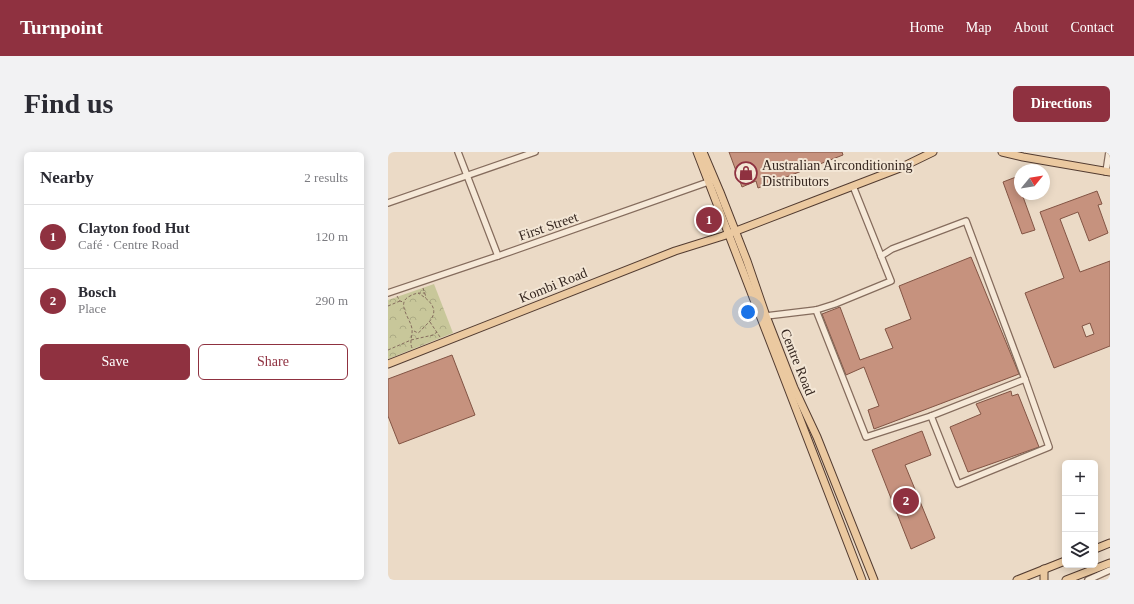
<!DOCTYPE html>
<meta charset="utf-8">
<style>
:root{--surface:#fff;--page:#f2f2f3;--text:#2b2b33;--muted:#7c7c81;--line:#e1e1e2;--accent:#8f3140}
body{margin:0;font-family:Georgia,serif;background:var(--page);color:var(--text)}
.controls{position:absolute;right:12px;bottom:12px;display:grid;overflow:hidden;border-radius:6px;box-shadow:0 2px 10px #0003}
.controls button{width:36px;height:36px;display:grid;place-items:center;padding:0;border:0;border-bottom:1px solid var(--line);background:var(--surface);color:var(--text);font:20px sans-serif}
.compass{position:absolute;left:626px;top:12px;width:36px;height:36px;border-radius:50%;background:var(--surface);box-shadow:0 2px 10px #0003;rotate:60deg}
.you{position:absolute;left:360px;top:160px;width:14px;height:14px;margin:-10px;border:3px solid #fff;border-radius:50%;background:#1a73e8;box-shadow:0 0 0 6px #1a73e833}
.badge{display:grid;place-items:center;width:26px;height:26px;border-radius:50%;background:var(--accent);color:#fff;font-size:13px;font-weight:700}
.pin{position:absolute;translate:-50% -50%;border:2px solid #fff;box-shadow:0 1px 4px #0006}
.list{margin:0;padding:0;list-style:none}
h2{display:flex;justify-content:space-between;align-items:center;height:52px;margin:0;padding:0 16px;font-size:17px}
h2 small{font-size:13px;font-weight:400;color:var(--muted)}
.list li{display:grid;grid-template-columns:26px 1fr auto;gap:12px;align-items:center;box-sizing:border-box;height:64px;padding:0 16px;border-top:1px solid var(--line)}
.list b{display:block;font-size:15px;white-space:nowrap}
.list p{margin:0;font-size:13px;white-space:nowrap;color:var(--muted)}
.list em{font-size:13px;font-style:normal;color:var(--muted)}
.actions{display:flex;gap:8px;padding:12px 16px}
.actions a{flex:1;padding:9px 0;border:1px solid var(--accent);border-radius:6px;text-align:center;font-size:14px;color:var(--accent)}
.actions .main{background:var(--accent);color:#fff}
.icon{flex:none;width:22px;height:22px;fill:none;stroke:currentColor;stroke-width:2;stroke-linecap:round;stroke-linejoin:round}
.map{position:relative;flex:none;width:722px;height:428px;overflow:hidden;border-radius:6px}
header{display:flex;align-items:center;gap:24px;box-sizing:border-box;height:56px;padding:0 20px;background:var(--accent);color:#fff}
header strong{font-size:19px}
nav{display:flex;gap:22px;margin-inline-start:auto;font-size:14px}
.intro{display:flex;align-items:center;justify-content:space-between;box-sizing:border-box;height:96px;padding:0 24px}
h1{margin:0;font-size:28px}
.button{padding:10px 18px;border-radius:6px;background:var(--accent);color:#fff;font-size:14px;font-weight:700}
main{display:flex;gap:24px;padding:0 24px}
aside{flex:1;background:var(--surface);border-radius:6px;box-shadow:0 2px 10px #0003}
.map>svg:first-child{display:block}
.park{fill:url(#park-crowns)}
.building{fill:#c6927e;stroke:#825444;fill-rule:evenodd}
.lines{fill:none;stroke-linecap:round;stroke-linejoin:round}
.minor-casing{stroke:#856c5d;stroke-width:8}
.major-casing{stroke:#533c31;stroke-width:9}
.path{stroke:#856c5d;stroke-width:1;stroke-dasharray:3 2;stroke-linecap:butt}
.minor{stroke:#f6e9d8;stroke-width:5.5}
.major{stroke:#ebc9a0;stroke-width:7}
.labels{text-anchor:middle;stroke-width:4;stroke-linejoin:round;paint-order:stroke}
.poi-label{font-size:14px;fill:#362720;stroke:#f3e6d5;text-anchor:start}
.street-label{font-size:14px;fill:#362720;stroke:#f3e6d5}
</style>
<header>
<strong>Turnpoint</strong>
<nav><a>Home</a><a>Map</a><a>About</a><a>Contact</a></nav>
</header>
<div class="intro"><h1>Find us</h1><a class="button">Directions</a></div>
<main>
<aside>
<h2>Nearby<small>2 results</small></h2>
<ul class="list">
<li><span class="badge">1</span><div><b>Clayton food Hut</b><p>Café · Centre Road</p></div><em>120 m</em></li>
<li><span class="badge">2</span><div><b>Bosch</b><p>Place</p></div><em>290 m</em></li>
</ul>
<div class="actions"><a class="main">Save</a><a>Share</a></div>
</aside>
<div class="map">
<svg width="722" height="428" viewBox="0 0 722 428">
<defs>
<pattern id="park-crowns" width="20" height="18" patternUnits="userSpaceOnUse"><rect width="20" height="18" fill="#c8c79a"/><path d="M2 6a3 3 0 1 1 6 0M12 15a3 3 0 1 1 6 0" fill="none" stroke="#acab84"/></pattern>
</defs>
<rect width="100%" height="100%" fill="#ebdac6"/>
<polygon class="park" points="46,132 65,181 0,207 0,148"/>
<g class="building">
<polygon points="341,0 454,0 455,3 370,36 368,29 354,35"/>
<polygon points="628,25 632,37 632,42 634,42 647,78 634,82 615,30"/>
<path d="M709 39 714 52 710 53 720 81 701 89 690 60 672 67 692 120 722 109V194L666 216 637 141 676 126 652 60ZM702 171 706 182 698 185 694 174Z"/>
<polygon points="583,105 631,222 486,277 480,258 491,254 476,215 458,223 434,162 452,155 472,208 505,196 497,177 523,167 511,134"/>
<polygon points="64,203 87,263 11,292 0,264 0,227"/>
<polygon points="623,239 624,244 630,242 651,295 580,320 562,275 593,262 588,252"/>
<polygon points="534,279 543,303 517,313 547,386 523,397 484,298"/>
</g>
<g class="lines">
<g class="minor-casing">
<g id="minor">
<polyline points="70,0 110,104"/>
<polyline points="718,20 721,0"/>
<polyline points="0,51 147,0"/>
<polyline points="0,141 110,104 323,29"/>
<polyline points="428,158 478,285 543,264 637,227 578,69 504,97 493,104"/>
<polyline points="378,164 428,158 447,152 503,129 465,34"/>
<polyline points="543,264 570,332 661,295 637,227"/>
<polyline points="700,428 722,418"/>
</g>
</g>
<g class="major-casing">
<g id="major">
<polyline points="309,0 474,428"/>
<polyline points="315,0 332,40 359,109 378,164 406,236 429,285 486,428"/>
<polyline points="614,0 635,5 722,20"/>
<polyline points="0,212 287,99 335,84 426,49 512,16 545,0"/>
<polyline points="707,397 722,391"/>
<polyline points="656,417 656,428"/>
<polyline points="629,428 677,409"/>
<polyline points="678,428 722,411"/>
</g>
</g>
<g class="path">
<polyline points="35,136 38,145 37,146"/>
<polyline points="9,144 12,149 15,150"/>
<polyline points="0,154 12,149"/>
<polyline points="42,170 52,185"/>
<path d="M26 179 30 181C33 179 35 176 37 174 53 160 45 150 30 141"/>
<path d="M24 196C21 189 25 183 24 177 23 167 7 151 22 144 27 141 31 141 37 141"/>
<polyline points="0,198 23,188 45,183 49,180"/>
</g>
<use href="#minor" class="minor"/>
<use href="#major" class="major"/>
</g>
<defs>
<g id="shop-ring" transform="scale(1.15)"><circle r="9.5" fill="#f3e6d5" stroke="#8f3140" stroke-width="1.5"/><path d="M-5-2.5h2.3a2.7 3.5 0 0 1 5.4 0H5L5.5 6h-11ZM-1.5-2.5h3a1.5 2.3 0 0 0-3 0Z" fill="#8f3140"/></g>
</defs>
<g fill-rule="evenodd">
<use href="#shop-ring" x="358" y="21"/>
</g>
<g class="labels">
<g class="poi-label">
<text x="374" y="18">Australian Airconditioning<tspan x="374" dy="16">Distributors</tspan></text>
</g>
<g class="street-label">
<text transform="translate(160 74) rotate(-19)" y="5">First Street</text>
<text transform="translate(165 133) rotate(-22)" y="5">Kombi Road</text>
<text transform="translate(410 210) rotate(68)" y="5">Centre Road</text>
</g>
</g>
</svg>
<div class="controls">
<button>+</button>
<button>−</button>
<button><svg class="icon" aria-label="layers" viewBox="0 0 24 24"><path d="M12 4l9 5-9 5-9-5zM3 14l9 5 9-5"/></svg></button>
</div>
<svg class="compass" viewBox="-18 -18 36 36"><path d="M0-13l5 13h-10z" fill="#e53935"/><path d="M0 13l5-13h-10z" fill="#7c7c81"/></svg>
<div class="you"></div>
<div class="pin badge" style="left:321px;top:68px">1</div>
<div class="pin badge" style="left:518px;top:349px">2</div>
</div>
</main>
